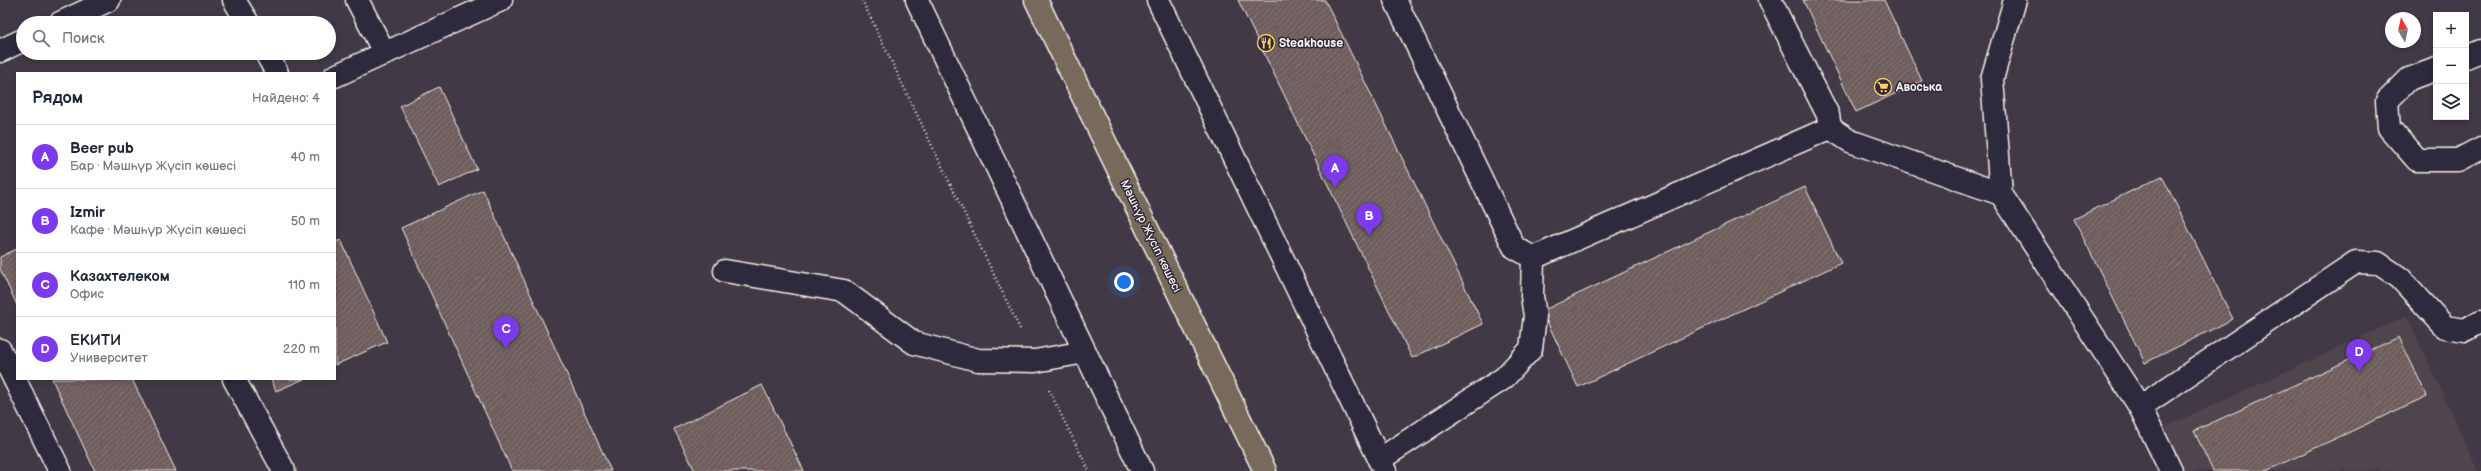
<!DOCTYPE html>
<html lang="ru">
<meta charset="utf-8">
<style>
:root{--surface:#fff;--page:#f2f2f3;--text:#1f2937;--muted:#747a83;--line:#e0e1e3;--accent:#7c3aed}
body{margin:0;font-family:"Balsamiq Sans",sans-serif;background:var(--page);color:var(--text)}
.controls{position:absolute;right:12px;top:12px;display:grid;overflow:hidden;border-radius:0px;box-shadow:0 2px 6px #0003}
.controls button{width:36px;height:36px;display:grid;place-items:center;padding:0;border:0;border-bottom:1px solid var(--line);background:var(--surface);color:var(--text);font:20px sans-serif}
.compass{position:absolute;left:2385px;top:12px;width:36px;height:36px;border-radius:50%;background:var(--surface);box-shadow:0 2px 6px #0003;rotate:351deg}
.you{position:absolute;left:1124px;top:282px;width:14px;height:14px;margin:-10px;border:3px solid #fff;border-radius:50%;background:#1a73e8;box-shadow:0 0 0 6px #1a73e833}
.badge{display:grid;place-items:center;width:26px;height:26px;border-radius:50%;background:var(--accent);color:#fff;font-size:13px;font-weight:700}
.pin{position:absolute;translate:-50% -33px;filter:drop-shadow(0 1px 2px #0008)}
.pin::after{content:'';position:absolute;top:21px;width:14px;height:12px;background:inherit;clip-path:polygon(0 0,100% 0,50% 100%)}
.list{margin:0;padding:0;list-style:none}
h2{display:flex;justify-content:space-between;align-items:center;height:52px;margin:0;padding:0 16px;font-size:17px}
h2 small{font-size:13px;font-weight:400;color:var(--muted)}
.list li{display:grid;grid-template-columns:26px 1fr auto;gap:12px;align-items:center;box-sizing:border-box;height:64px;padding:0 16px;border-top:1px solid var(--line)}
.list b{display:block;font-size:15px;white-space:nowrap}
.list p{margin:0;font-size:13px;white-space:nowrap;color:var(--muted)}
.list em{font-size:13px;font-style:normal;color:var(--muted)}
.icon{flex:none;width:22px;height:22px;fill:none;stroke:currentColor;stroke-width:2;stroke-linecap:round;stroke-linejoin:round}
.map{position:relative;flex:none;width:2481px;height:471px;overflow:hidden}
.search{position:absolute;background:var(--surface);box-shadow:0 2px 6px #0003;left:16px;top:16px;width:320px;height:44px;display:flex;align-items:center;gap:10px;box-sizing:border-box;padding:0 14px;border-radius:22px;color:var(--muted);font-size:15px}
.panel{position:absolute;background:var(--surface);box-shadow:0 2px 6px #0003;left:16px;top:72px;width:320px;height:308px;border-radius:0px}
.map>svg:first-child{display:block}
.built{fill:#4f444d}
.building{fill:url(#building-hatch);stroke:#f4f1e8}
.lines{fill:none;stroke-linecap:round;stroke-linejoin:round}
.minor-casing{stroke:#f4f1e8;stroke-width:25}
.major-casing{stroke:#f4f1e8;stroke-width:25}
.path{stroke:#f4f1e8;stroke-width:2.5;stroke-dasharray:1 3;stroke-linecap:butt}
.minor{stroke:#2f2a3d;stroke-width:22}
.major{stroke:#77695c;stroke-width:22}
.labels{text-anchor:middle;stroke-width:3;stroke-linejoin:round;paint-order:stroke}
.poi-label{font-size:12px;font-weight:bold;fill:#f4f1e8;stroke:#2f2a3d;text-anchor:start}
.street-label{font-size:12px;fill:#f4f1e8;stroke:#2f2a3d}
</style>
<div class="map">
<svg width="2481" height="471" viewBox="0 0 2481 471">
<defs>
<pattern id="building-hatch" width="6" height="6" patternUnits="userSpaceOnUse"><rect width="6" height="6" fill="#6e5d5c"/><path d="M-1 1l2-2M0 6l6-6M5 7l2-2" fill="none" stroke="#837573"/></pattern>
</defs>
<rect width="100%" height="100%" fill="#423946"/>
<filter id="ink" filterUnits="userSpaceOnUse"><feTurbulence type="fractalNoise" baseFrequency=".025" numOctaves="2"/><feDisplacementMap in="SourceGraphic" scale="8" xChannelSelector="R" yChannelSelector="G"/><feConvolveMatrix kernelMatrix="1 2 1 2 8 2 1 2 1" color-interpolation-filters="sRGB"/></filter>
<g filter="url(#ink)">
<polygon class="built" points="2407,316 2478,471 2183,471 2163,428"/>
<g class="building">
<polygon points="1238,0 1325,0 1483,324 1412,358"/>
<polygon points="1803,0 1884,0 1922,81 1856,112"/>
<polygon points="439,87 477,169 439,187 400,106"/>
<polygon points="2162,176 2233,319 2145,363 2074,219"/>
<polygon points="1805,187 1841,263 1578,387 1542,311"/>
<polygon points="483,190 611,471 512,471 401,228"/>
<polygon points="341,240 387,342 335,365 335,242"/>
<polygon points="17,249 17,305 0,269 0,257"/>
<polygon points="2399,337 2427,396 2266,471 2213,471 2194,431"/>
<polygon points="52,379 132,379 176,471 95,471"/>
<polygon points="271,379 304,379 276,391"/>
<polygon points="762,385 804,471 695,471 674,429"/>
</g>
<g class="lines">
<g class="minor-casing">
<g id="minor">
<polyline points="234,0 248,23"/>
<polyline points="357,0 385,54"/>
<polyline points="917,0 1142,471"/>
<polyline points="1158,0 1385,471"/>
<polyline points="1395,0 1514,247 1533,258"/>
<polyline points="1770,0 1828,115 1830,128"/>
<polyline points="2015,0 1992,79 2001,194 2140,407 2171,471"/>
<polyline points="60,23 109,0"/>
<polyline points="0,51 23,40"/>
<polyline points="266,53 277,73"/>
<polyline points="2466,57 2481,51"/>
<polyline points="2436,69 2409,79 2387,101 2389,128 2417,160 2458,160 2481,148"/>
<polyline points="335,76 501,0"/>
<polyline points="725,271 844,291 914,343 978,360 1035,361 1085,352"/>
<polyline points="0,350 60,471"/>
<polyline points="234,379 284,471"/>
<polyline points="2140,407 2356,262 2378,263 2400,278 2445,327 2465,330 2481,321"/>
<polyline points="1379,460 1504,378 1531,349 1535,316 1532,296 1533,258 1830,128 1850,141 2001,194"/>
</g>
</g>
<g class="major-casing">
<polyline id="major" points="1036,0 1265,471"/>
</g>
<g class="path">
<polyline points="862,0 1020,329"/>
<polyline points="1049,390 1089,471"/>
</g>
<use href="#minor" class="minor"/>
<use href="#major" class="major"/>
</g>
</g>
<defs>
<g id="restaurant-ring" transform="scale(0.9)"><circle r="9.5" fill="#2f2a3d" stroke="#ffd166" stroke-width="1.5"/><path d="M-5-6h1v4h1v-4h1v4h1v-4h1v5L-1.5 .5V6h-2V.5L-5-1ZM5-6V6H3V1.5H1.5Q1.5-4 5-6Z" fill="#ffd166"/></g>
<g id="supermarket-ring" transform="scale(0.9)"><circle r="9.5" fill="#2f2a3d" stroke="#ffd166" stroke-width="1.5"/><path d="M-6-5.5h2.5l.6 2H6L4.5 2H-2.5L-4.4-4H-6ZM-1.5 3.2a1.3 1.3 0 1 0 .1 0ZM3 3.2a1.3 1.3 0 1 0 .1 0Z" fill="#ffd166"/></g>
</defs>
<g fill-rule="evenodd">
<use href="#restaurant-ring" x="1266" y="43"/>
<use href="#supermarket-ring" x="1883" y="87"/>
</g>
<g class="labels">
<g class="poi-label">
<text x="1279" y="47">Steakhouse</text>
<text x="1896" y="91">Авоська</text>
</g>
<g class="street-label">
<text transform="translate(1151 236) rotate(64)" y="4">Мәшһүр Жүсіп көшесі</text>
</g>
</g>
</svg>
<div class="controls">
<button>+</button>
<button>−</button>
<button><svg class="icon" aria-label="layers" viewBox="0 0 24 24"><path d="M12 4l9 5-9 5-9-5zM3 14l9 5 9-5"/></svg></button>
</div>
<svg class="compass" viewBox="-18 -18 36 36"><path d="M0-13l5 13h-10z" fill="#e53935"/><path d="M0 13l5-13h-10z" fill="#747a83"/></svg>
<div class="you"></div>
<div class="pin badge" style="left:1335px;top:188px">A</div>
<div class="pin badge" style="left:1369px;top:236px">B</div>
<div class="pin badge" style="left:506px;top:349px">C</div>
<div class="pin badge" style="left:2359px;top:372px">D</div>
<div class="search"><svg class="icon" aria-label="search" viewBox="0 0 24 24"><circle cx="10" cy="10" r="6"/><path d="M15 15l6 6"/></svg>Поиск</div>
<section class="panel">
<h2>Рядом<small>Найдено: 4</small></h2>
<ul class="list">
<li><span class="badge">A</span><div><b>Beer pub</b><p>Бар · Мәшһүр Жүсіп көшесі</p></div><em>40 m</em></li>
<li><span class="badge">B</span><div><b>Izmir</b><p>Кафе · Мәшһүр Жүсіп көшесі</p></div><em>50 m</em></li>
<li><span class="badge">C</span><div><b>Казахтелеком</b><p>Офис</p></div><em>110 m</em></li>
<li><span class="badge">D</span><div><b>ЕКИТИ</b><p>Университет</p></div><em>220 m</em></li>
</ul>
</section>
</div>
